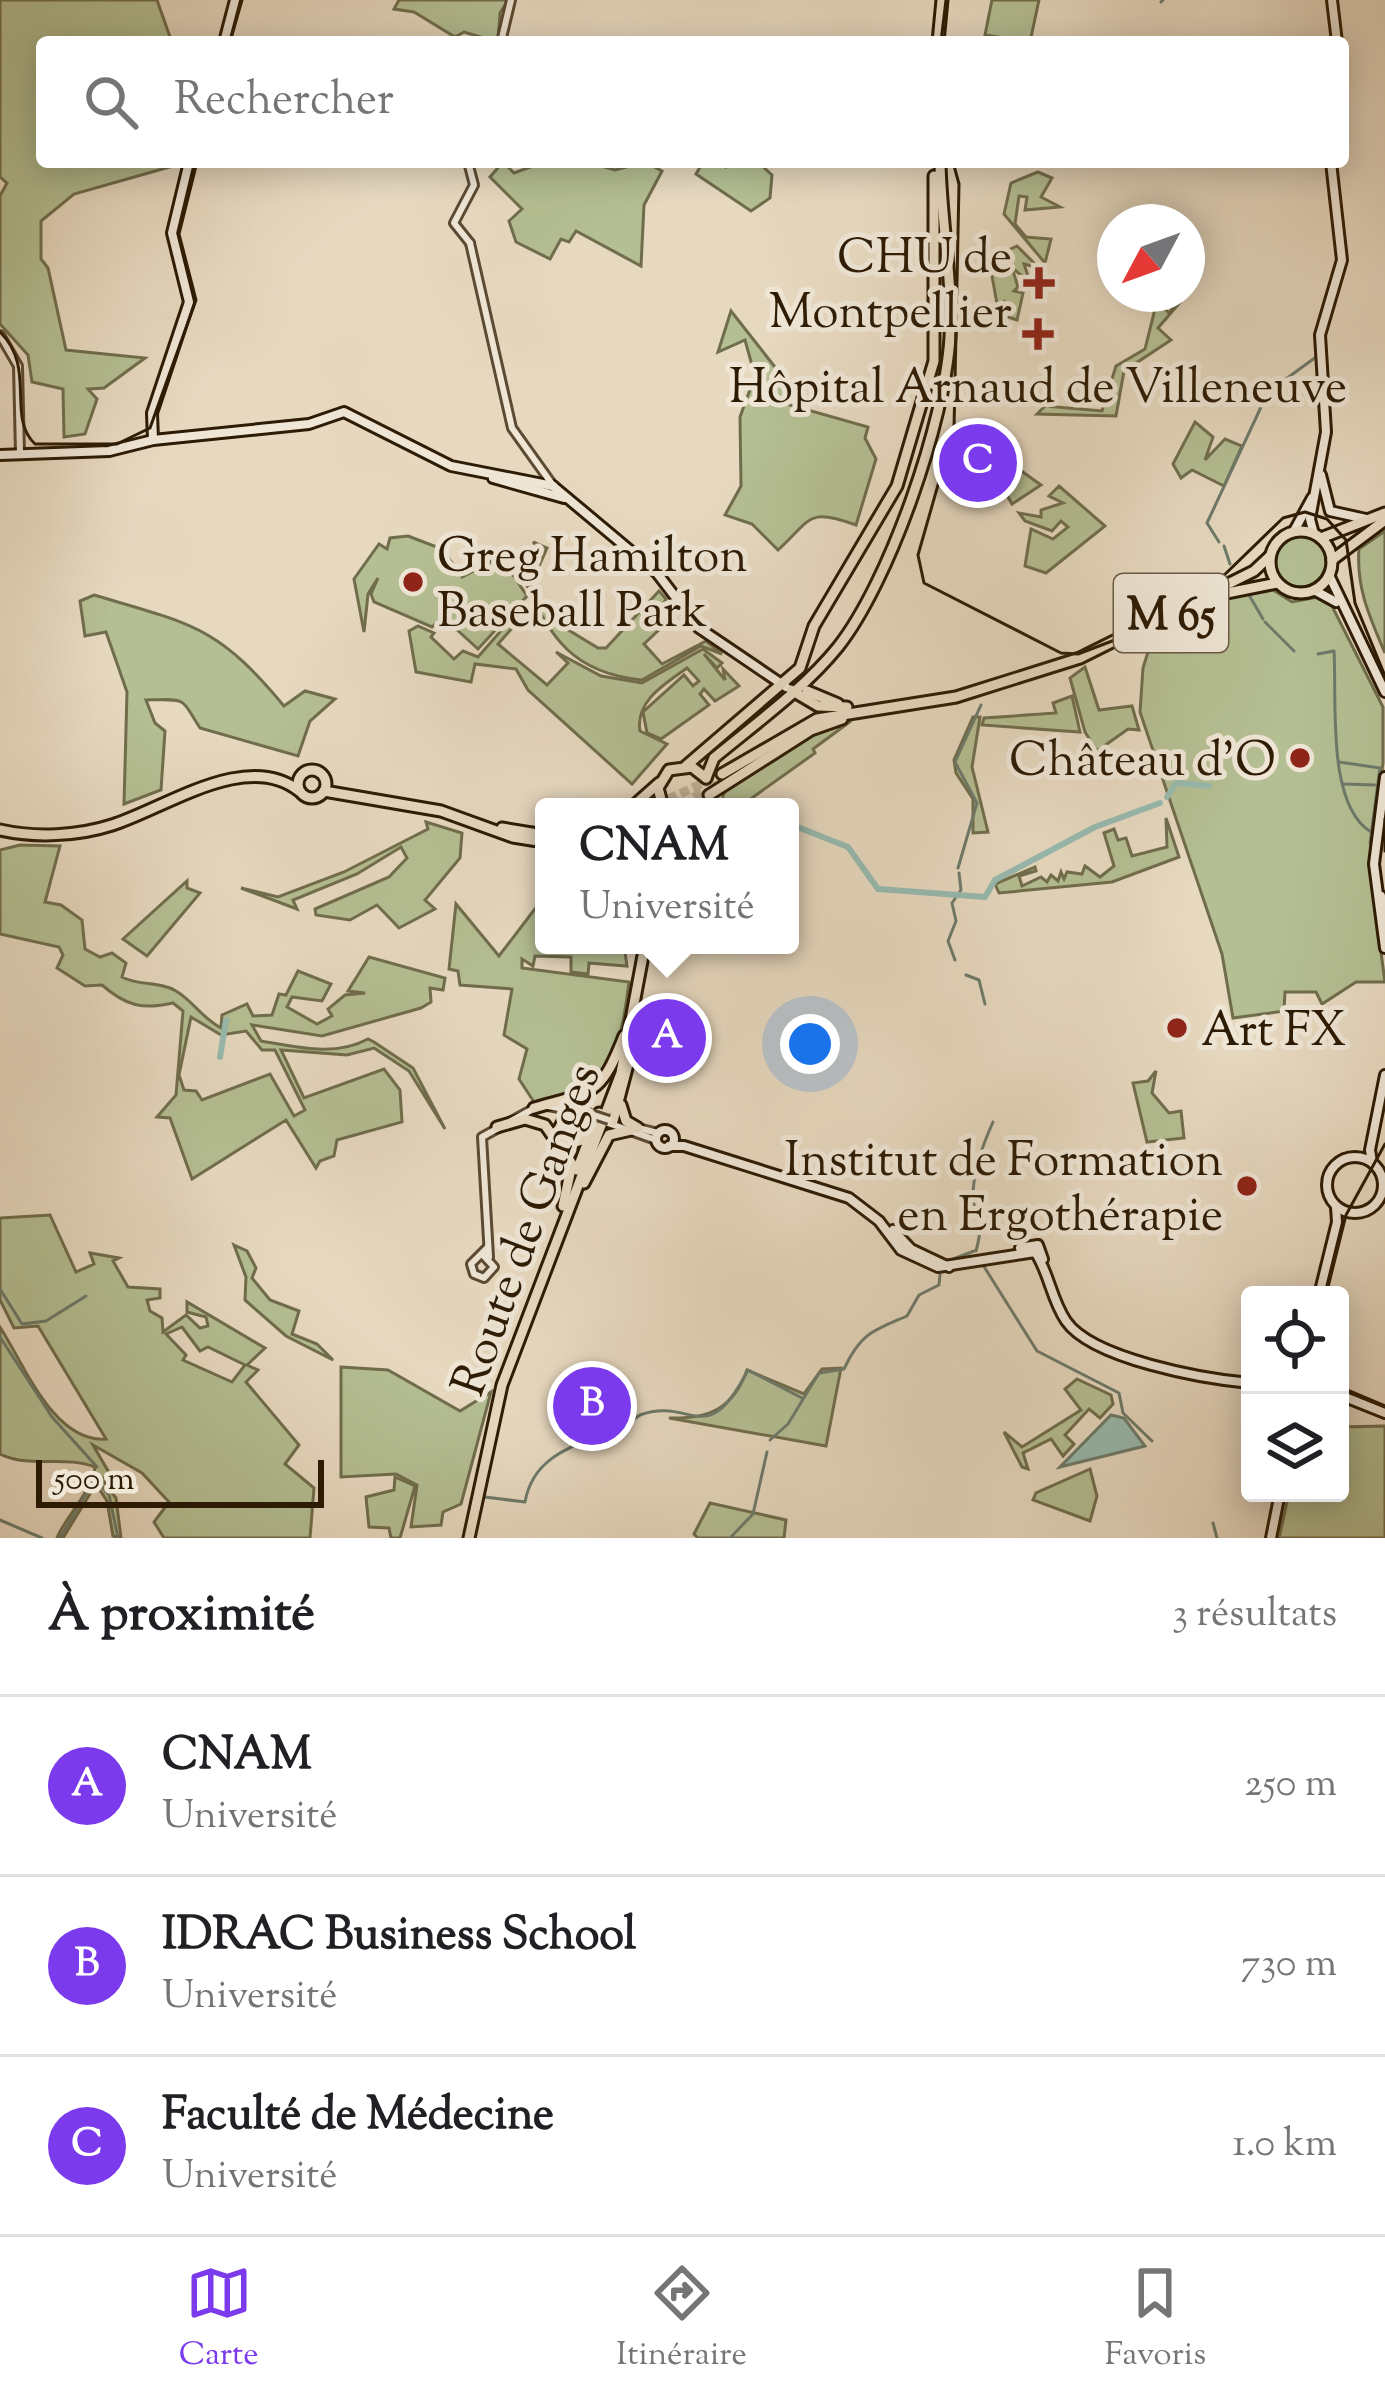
<!DOCTYPE html>
<html lang="fr">
<meta charset="utf-8">
<style>
:root{--surface:#fff;--page:#f6f6f6;--text:#202124;--muted:#757577;--line:#e0e0e0;--accent:#7c3aed}
body{margin:0;font-family:"Sorts Mill Goudy",serif;background:var(--page);color:var(--text)}
.controls{position:absolute;right:36px;bottom:36px;display:grid;overflow:hidden;border-radius:12px;box-shadow:0 6px 30px #0003}
.controls button{width:108px;height:108px;display:grid;place-items:center;padding:0;border:0;border-bottom:3px solid var(--line);background:var(--surface);color:var(--text);font:60px sans-serif}
.compass{position:absolute;left:1097px;top:204px;width:108px;height:108px;border-radius:50%;background:var(--surface);box-shadow:0 6px 30px #0003;rotate:229deg}
.scale{position:absolute;left:36px;bottom:30px;width:288px;box-sizing:border-box;padding-left:12px;border:6px solid #2d1b04;border-top:0;font-size:33px;line-height:42px;white-space:nowrap;color:#2d1b04;-webkit-text-stroke:9px #efe6d6;paint-order:stroke}
.you{position:absolute;left:810px;top:1044px;width:42px;height:42px;margin:-30px;border:9px solid #fff;border-radius:50%;background:#1a73e8;box-shadow:0 0 0 18px #1a73e833}
.badge{display:grid;place-items:center;width:78px;height:78px;border-radius:50%;background:var(--accent);color:#fff;font-size:39px;font-weight:700}
.pin{position:absolute;translate:-50% -50%;border:6px solid #fff;box-shadow:0 3px 12px #0006}
.popup{position:absolute;left:535px;top:798px;width:264px;height:156px;box-sizing:border-box;display:grid;place-content:center;border-radius:12px;background:var(--surface);filter:drop-shadow(0 3px 9px #0005);font-size:39px;white-space:nowrap;color:var(--muted)}
.popup b{font-size:45px;color:var(--text)}
.popup::after{content:'';position:absolute;left:50%;top:100%;margin-left:-24px;border:24px solid transparent;border-top-color:var(--surface)}
.list{margin:0;padding:0;list-style:none}
h2{display:flex;justify-content:space-between;align-items:center;height:156px;margin:0;padding:0 48px;font-size:51px}
h2 small{font-size:39px;font-weight:400;color:var(--muted)}
.list li{display:grid;grid-template-columns:78px 1fr auto;gap:36px;align-items:center;box-sizing:border-box;height:180px;padding:0 48px;border-top:3px solid var(--line)}
.list b{display:block;font-size:45px;white-space:nowrap}
.list p{margin:0;font-size:39px;white-space:nowrap;color:var(--muted)}
.list em{font-size:39px;font-style:normal;color:var(--muted)}
.icon{flex:none;width:66px;height:66px;fill:none;stroke:currentColor;stroke-width:2;stroke-linecap:round;stroke-linejoin:round}
.map{position:relative;flex:none;width:1385px;height:1538px;overflow:hidden}
.search{position:absolute;background:var(--surface);box-shadow:0 6px 30px #0003;left:36px;right:36px;top:36px;height:132px;display:flex;align-items:center;gap:30px;box-sizing:border-box;padding:0 42px;border-radius:12px;color:var(--muted);font-size:45px}
.sheet{height:696px;background:var(--surface)}
nav{display:flex;justify-content:space-around;align-items:center;box-sizing:border-box;height:168px;border-top:3px solid var(--line);background:var(--surface);font-size:33px;color:var(--muted)}
nav a{display:grid;justify-items:center;gap:6px}
nav .on{color:var(--accent)}
.map>svg:first-child{display:block}
.green{fill:#b4bf93;stroke:#706d4c;stroke-width:3;fill-rule:evenodd}
.water{fill:#97baaf;stroke:#6d7a6b;stroke-width:3}
.lines{fill:none;stroke-linecap:round;stroke-linejoin:round}
.stream{stroke:#6d7a6b;stroke-width:3}
.canal{stroke:#97baaf;stroke-width:6}
.primary-tunnel{stroke:#c2b39a;stroke-width:9;stroke-dasharray:9 4.5;stroke-linecap:butt}
.tertiary-casing{stroke:#5c4a33;stroke-width:12}
.secondary-casing{stroke:#2d1b04;stroke-width:14}
.primary-casing{stroke:#2d1b04;stroke-width:15}
.tertiary{stroke:#efe6d6;stroke-width:6}
.secondary{stroke:#efe6d6;stroke-width:8}
.primary{stroke:#e7d9c0;stroke-width:9}
.tram{stroke:#2d1b04;stroke-width:3}
.tertiary-bridge-casing{stroke:#5c4a33;stroke-width:12;stroke-linecap:butt}
.tertiary-bridge{stroke:#efe6d6;stroke-width:6}
.poi-dot{fill:#8f2418;stroke:#efe6d6;stroke-width:4.5}
.labels{text-anchor:middle;stroke-width:10;stroke-linejoin:round;paint-order:stroke}
.shield{fill:#efe6d6;stroke:#675843;stroke-width:3}
.shield-label{font-size:45px;font-weight:bold;fill:#2d1b04}
.poi-label{font-size:48px;fill:#2d1b04;stroke:#efe6d6;text-anchor:end}
.street-label{font-size:48px;fill:#2d1b04;stroke:#efe6d6}
</style>
<div class="map">
<svg width="1385" height="1538" viewBox="0 0 1385 1538">
<rect width="100%" height="100%" fill="#e7d9c0"/>
<filter id="stains"><feTurbulence type="fractalNoise" baseFrequency=".00167" numOctaves="4"/><feColorMatrix values="0 0 0 0 .2 0 0 0 0 .09 0 0 0 0 .02 0 0 0 .5 -.17"/></filter>
<radialGradient id="worn" r=".72"><stop offset=".6" stop-color="#630" stop-opacity="0"/><stop offset="1" stop-color="#630" stop-opacity=".3"/></radialGradient>
<g class="green">
<polygon points="0,0 157,0 170,37 170,42 42,42 42,162 187,162 74,194 41,221 41,259 48,268 66,350 145,358 104,388 88,389 97,399 85,434 64,437 63,389 32,382 28,355 0,324 0,196 7,183 0,177"/>
<polygon points="399,0 508,0 500,13 498,42 464,32 455,37 414,12 394,9"/>
<polygon points="992,0 1039,0 1030,42 985,35"/>
<polygon points="503,162 514,173 544,162 587,162 615,170 645,162 662,171 644,205 641,266 576,231 569,242 561,239 550,259 516,242 509,221 522,209 490,177"/>
<polygon points="703,162 726,167 729,162 758,162 772,175 770,198 751,211 696,174"/>
<polygon points="1038,172 1052,178 1041,197 1060,207 1025,210 1027,197 1019,196 1015,224 1026,237 1051,239 1045,263 1004,214 1011,183"/>
<polygon points="1017,246 1039,268 1024,264 1030,282 1012,268 1018,287 1014,291 1023,293 1017,320 1005,316 999,307 1005,301 997,304 989,259"/>
<polygon points="1187,291 1188,293 1158,328 1171,340 1124,371 1116,416 1037,414 1045,406 1102,411 1116,366 1145,349 1157,301 1169,313 1178,301 1175,297"/>
<path d="M731 311 793 390 783 403 868 427 865 438 876 459 856 525C807 507 812 519 778 550L752 524 725 515 741 486 740 417 755 376 745 340 718 352Z"/>
<polygon points="1195,422 1213,437 1205,460 1225,439 1242,446 1224,486 1192,470 1181,478 1173,464"/>
<polygon points="1001,437 1020,470 1041,485 1012,504 992,468"/>
<polygon points="1059,486 1105,526 1046,573 1025,566 1031,529 1053,539 1068,527 1061,521 1052,531 1025,521 1019,513 1041,517 1041,510 1063,503 1049,496"/>
<path d="M1385 531V653C1370 618 1356 588 1359 549Z"/>
<circle cx="1300" cy="561" r="26"/>
<polygon points="408,536 442,549 462,577 491,562 490,551 497,551 527,596 478,649 443,617 432,627 374,602 371,594 378,578 368,594 364,632 354,579 379,544 387,549 390,538"/>
<path d="M533 542 547 548 531 584 535 601 556 613 552 620 598 648H606L659 591 666 599 657 616 664 625 644 644 662 664 706 641 722 654 701 646 642 680C573 673 550 638 525 581L541 549Z"/>
<polygon points="1270,588 1292,602 1318,597 1332,606 1383,707 1383,763 1369,863 1385,982 1356,982 1322,1004 1316,992 1285,992 1284,1011 1233,1018 1222,954 1140,712 1143,668 1152,639 1202,605"/>
<path d="M94 595C191 624 217 625 284 706L305 691 335 699 310 721 298 756 200 728C180 697 188 699 146 700L155 723 165 731 161 790 124 804 127 692 106 632 85 636 80 601Z"/>
<path d="M520 609 528 610 498 644 547 685 568 663 556 652 601 676 642 683 703 649 722 663 717 668 704 654 725 680 723 669 739 686 715 701 704 689 700 694 709 705 661 739 647 733 643 712 684 675 693 686 699 681 687 668C665 684 635 701 640 731L667 744 632 784 528 690 516 669 475 664 471 682 416 672 409 631 418 626 434 633 431 637 454 659 463 651 478 657Z"/>
<polygon points="1085,667 1099,710 1132,706 1139,730 1128,729 1097,751 1085,732 1070,678"/>
<polygon points="1072,696 1080,732 982,725 984,718 1056,713 1053,703"/>
<polygon points="973,717 980,717 972,767 988,832 973,833 973,799 956,773 954,760"/>
<polygon points="851,721 813,749 815,753 749,800 751,807 721,807 725,787 816,731"/>
<polygon points="1166,818 1179,857 1112,882 999,893 995,884 1035,867 1036,871 1019,876 1022,886 1041,877 1047,882 1051,875 1058,881 1061,872 1064,879 1067,872 1082,874 1085,866 1100,877 1114,866 1104,833 1114,829 1118,840 1126,838 1132,856 1167,847"/>
<polygon points="426,822 462,833 460,858 425,900 435,909 399,928 377,905 350,920 316,915 315,909 389,877 407,858 401,847 357,874 293,900 297,909 241,888 278,897 344,872 428,829"/>
<path d="M20 845 60 846 45 902 61 905 82 920 85 949 100 957 112 953 126 963 122 977C138 986 160 981 176 991 193 1001 202 1018 221 1028L222 1015 247 1004 253 1016 272 1015 279 994 286 995 298 971 331 984 322 1001 292 997 287 1007 317 1024 332 1016 328 1009 345 995 365 993 348 991 369 957 445 978 443 990 430 988 431 1002 421 1008 322 1036 252 1025 261 1041C297 1047 335 1057 368 1039L374 1042 413 1068 445 1129 409 1071 374 1048 347 1055 281 1050 304 1098 384 1069 400 1090 402 1122 337 1140 334 1156 320 1161 316 1168 286 1120 192 1179 170 1118 157 1117 176 1095 183 1011 173 1003C143 1010 126 1006 102 985L85 986 57 968 63 955 59 947 0 934V850ZM191 1017 221 1035 246 1031 262 1050H275L305 1110 294 1116 270 1074 202 1100 196 1091 184 1090 179 1075Z"/>
<polygon points="187,881 187,888 200,893 147,956 123,939"/>
<path d="M544 897V945H624L627 966 589 963 588 974 571 972V957L535 956 533 966 522 959V968L629 982C623 1026 618 1078 571 1095 559 1099 546 1098 534 1102L519 1079 527 1049 504 1035 512 989 460 985 458 971 449 969 456 904 499 956Z"/>
<polygon points="1156,1071 1152,1093 1169,1113 1181,1111 1184,1138 1147,1142 1133,1083 1148,1081"/>
<path d="M50 1215 76 1272 94 1264 90 1253 119 1258 113 1261 128 1287 160 1289V1298L147 1300 150 1311 162 1318 163 1332 186 1315 200 1328 208 1326 206 1317 187 1312V1302L265 1348 247 1365 258 1370 246 1382 299 1445 285 1464 314 1488 310 1538H164L154 1522 169 1502 142 1473 93 1445 111 1476 101 1478 116 1498 121 1538 113 1536 107 1501 96 1484 63 1538H57C67 1514 92 1492 95 1467 64 1455 32 1469 0 1454V1327C25 1366 54 1443 106 1439L38 1326 14 1328 0 1300V1218ZM182 1327 200 1351 208 1347 245 1365 232 1382 183 1360 186 1355 166 1334Z"/>
<polygon points="234,1245 247,1251 256,1268 252,1278 270,1300 299,1311 292,1334 317,1344 333,1360 286,1336 245,1300 246,1277"/>
<polygon points="341,1367 388,1370 460,1411 491,1392 461,1504 443,1512 441,1525 411,1527 417,1485 396,1474 341,1477"/>
<path d="M841 1368 826 1446 669 1418C709 1419 733 1409 747 1370L804 1394 822 1369Z"/>
<polygon points="1077,1379 1111,1395 1113,1404 1100,1418 1089,1409 1065,1435 1074,1444 1063,1456 1051,1439 1023,1453 1028,1469 1022,1467 1004,1432 1022,1447 1081,1410 1065,1389"/>
<polygon points="1385,1426 1385,1538 1279,1538 1289,1493 1340,1493 1340,1427"/>
<polygon points="1090,1469 1097,1496 1090,1521 1033,1500 1036,1493"/>
<polygon points="395,1477 415,1486 400,1538 391,1538 389,1528 369,1527 366,1497 394,1490"/>
<polygon points="710,1503 786,1520 784,1538 698,1538 694,1534"/>
</g>
<polygon class="water" points="1111,1415 1124,1418 1145,1446 1060,1467"/>
<g class="lines">
<g class="stream">
<polyline points="1161,2 1163,0"/>
<polyline points="1219,542 1207,523 1268,392 1316,357"/>
<polyline points="1224,546 1230,564"/>
<polyline points="1334,579 1338,559"/>
<polyline points="1249,595 1263,619"/>
<polyline points="1265,622 1294,651"/>
<path d="M1318 654 1334 651C1337 699 1326 805 1371 832"/>
<polyline points="1339,762 1380,768 1370,843"/>
<polyline points="1343,784 1375,785"/>
<polyline points="958,868 977,803 955,762 981,705"/>
<polyline points="955,960 948,941 956,921 952,903 961,890 959,873"/>
<polyline points="966,975 979,980 985,1004"/>
<path d="M976 1251C986 1213 974 1224 973 1196 973 1171 983 1144 993 1122"/>
<polyline points="948,1261 974,1251"/>
<polyline points="983,1265 1037,1351 1119,1393 1123,1413 1152,1441"/>
<polyline points="0,1289 22,1324 46,1321 86,1296"/>
<polyline points="0,1337 52,1417 97,1467"/>
<path d="M770 1440 788 1424 819 1373 844 1369C861 1332 875 1330 907 1316L919 1295 939 1285 940 1275"/>
<polyline points="98,1482 109,1495 118,1538"/>
<path d="M485 1497 525 1502C536 1442 599 1445 640 1415 692 1396 706 1452 748 1370L802 1398"/>
<polyline points="0,1520 42,1538"/>
<polyline points="1213,1523 1217,1538"/>
<polyline points="60,1538 96,1477"/>
<polyline points="730,1538 753,1514 767,1452"/>
</g>
<g class="canal">
<polyline points="1167,797 1176,783 1209,786"/>
<polyline points="790,824 848,847 878,889 985,897 995,880 1095,827 1160,803"/>
<polyline points="220,1057 226,1020"/>
</g>
<g class="primary-tunnel">
<polyline points="774,699 796,690"/>
<polyline points="656,805 722,774"/>
<polyline points="685,807 702,790"/>
</g>
<g class="tertiary-casing">
<g id="tertiary">
<polyline points="501,42 511,0"/>
<polyline points="468,162 474,185 454,223 470,243"/>
<polyline points="470,243 512,428 552,484"/>
<polyline points="0,335 18,366 20,454"/>
<polyline points="548,1106 588,1113"/>
<polyline points="608,1123 656,1140"/>
<polyline points="638,1128 658,1133"/>
<polyline points="483,1255 494,1267 484,1278 474,1274 471,1264 487,1248"/>
<polyline points="489,1257 482,1137 535,1108"/>
</g>
</g>
<g class="secondary-casing">
<g id="secondary">
<polyline points="1332,0 1337,42"/>
<polyline points="224,42 235,0"/>
<polyline points="153,440 152,413 189,302 172,233 189,162"/>
<polyline points="0,455 109,451 153,440 309,424 344,412 451,466 553,486"/>
<polyline points="1321,475 1330,511 1366,519"/>
<polyline points="493,478 564,498"/>
<polyline points="553,486 657,573 699,628 786,687"/>
<polyline points="1294,531 1312,498"/>
<polyline points="1314,534 1310,519 1326,432 1320,335 1342,260 1331,162"/>
<polyline points="1329,575 1385,692"/>
<polyline points="1314,590 1336,602"/>
<polyline points="1385,777 1374,864 1385,948"/>
<polyline points="1381,896 1385,918"/>
<circle cx="665" cy="1139" r="9"/>
<path d="M669 1146H684L849 1198 879 1221 901 1250 938 1267 1035 1252C1049 1272 1051 1299 1066 1321 1092 1359 1204 1379 1250 1383"/>
<circle cx="1355" cy="1185" r="28"/>
<polyline points="1372,1162 1370,1150 1385,1075"/>
<polyline points="893,1230 911,1249 949,1267"/>
<polyline points="1020,1248 1038,1245 1043,1259"/>
<polyline points="1319,1295 1337,1222 1336,1207"/>
<polyline points="1340,1395 1385,1413"/>
<polyline points="1271,1538 1280,1493"/>
</g>
</g>
<g class="primary-casing">
<g id="primary">
<polyline points="938,42 942,0"/>
<circle cx="1301" cy="562" r="31"/>
<polyline points="1321,538 1385,513"/>
<polyline points="1332,560 1385,520"/>
<polyline points="1212,596 1277,583"/>
<polyline points="1134,641 1171,620"/>
<polyline points="791,690 818,706 847,707"/>
<polyline points="807,691 838,704"/>
<polyline points="686,766 800,668 814,626 897,486 934,361 934,176"/>
<circle cx="312" cy="784" r="14"/>
<polyline points="722,774 817,719 956,697 1080,658 1254,571 1270,556"/>
<path d="M706 778 714 758C755 724 804 689 838 647 890 581 945 421 950 337 953 278 941 221 940 162"/>
<polyline points="324,791 441,811 513,837 544,842"/>
<polyline points="709,795 811,730 842,719"/>
<polyline points="632,807 659,783"/>
<polyline points="663,807 658,788 669,770 692,767 706,778"/>
<polyline points="502,828 544,835"/>
<path d="M0 830C35 838 78 836 112 825 164 809 247 749 299 791"/>
<polyline points="621,1105 626,1121 638,1128"/>
<path d="M534 1108C593 1091 600 1097 624 1036"/>
<polyline points="613,1121 636,1034"/>
<polyline points="497,1127 525,1119 545,1125 572,1164 563,1206"/>
<polyline points="585,1139 566,1145 558,1131 564,1119 586,1116"/>
<polyline points="577,1170 599,1113"/>
<polyline points="584,1183 609,1135 631,1130"/>
<polyline points="469,1538 502,1385 621,1073 645,945"/>
</g>
</g>
<use href="#tertiary" class="tertiary"/>
<use href="#secondary" class="secondary"/>
<use href="#primary" class="primary"/>
<g class="tram">
<polyline points="230,42 242,0"/>
<polyline points="941,42 946,0"/>
<polyline points="953,162 959,184 954,429 918,555 924,583 1061,653 1078,654 1120,638 1217,582 1283,518 1305,512 1327,519 1346,540 1355,603 1385,676"/>
<path d="M0 332C37 368 6 417 35 444H117L150 428 196 300 179 234 197 162"/>
<polyline points="1385,819 1385,851"/>
<polyline points="1326,1295 1346,1215 1385,1144"/>
<polyline points="1340,1387 1385,1406"/>
</g>
<g class="tertiary-bridge-casing">
<polyline id="tertiary-bridge" points="591,1114 609,1120"/>
</g>
<use href="#tertiary-bridge" class="tertiary-bridge"/>
</g>
<g class="poi-dot">
<path d="M1033 265h12v12h12v12h-12v12h-12v-12h-12v-12h12z"/>
<path d="M1032 316h12v12h12v12h-12v12h-12v-12h-12v-12h12z"/>
<circle cx="413" cy="582" r="12"/>
<circle cx="1300" cy="758" r="12"/>
<circle cx="1177" cy="1028" r="12"/>
<circle cx="1247" cy="1186" r="12"/>
</g>
<g class="labels">
<rect class="shield" x="1114" y="574" width="114" height="78" rx="9"/>
<g class="shield-label">
<text x="1171" y="629">M 65</text>
</g>
<g class="poi-label">
<text x="1012" y="272">CHU de<tspan x="1012" dy="55">Montpellier</tspan></text>
<text x="1038" y="402" text-anchor="middle">Hôpital Arnaud de Villeneuve</text>
<text x="437" y="571" text-anchor="start">Greg Hamilton<tspan x="437" dy="55">Baseball Park</tspan></text>
<text x="1276" y="775">Château d'O</text>
<text x="1201" y="1045" text-anchor="start">Art FX</text>
<text x="1223" y="1175">Institut de Formation<tspan x="1223" dy="55">en Ergothérapie</tspan></text>
</g>
<g class="street-label">
<text transform="translate(524 1229) rotate(-70)" y="17">Route de Ganges</text>
</g>
</g>
<rect width="100%" height="100%" filter="url(#stains)"/>
<rect width="100%" height="100%" fill="url(#worn)"/>
</svg>
<div class="controls">
<button><svg class="icon" aria-label="locate" viewBox="0 0 24 24"><circle cx="12" cy="12" r="6"/><path d="M12 2v4M12 18v4M2 12h4M18 12h4"/></svg></button>
<button><svg class="icon" aria-label="layers" viewBox="0 0 24 24"><path d="M12 4l9 5-9 5-9-5zM3 14l9 5 9-5"/></svg></button>
</div>
<svg class="compass" viewBox="-18 -18 36 36"><path d="M0-13l5 13h-10z" fill="#e53935"/><path d="M0 13l5-13h-10z" fill="#757577"/></svg>
<div class="scale">500 m</div>
<div class="you"></div>
<div class="pin badge" style="left:667px;top:1038px">A</div>
<div class="popup"><b>CNAM</b>Université</div>
<div class="pin badge" style="left:592px;top:1406px">B</div>
<div class="pin badge" style="left:978px;top:463px">C</div>
<div class="search"><svg class="icon" aria-label="search" viewBox="0 0 24 24"><circle cx="10" cy="10" r="6"/><path d="M15 15l6 6"/></svg>Rechercher</div>
</div>
<section class="sheet">
<h2>À proximité<small>3 résultats</small></h2>
<ul class="list">
<li><span class="badge">A</span><div><b>CNAM</b><p>Université</p></div><em>250 m</em></li>
<li><span class="badge">B</span><div><b>IDRAC Business School</b><p>Université</p></div><em>730 m</em></li>
<li><span class="badge">C</span><div><b>Faculté de Médecine</b><p>Université</p></div><em>1.0 km</em></li>
</ul>
</section>
<nav>
<a class="on"><svg class="icon" aria-label="map" viewBox="0 0 24 24"><path d="M3 6l6-2 6 2 6-2v14l-6 2-6-2-6 2zM9 4v14M15 6v14"/></svg>Carte</a>
<a><svg class="icon" aria-label="directions" viewBox="0 0 24 24"><path d="M12 3l9 9-9 9-9-9zM9 14v-3h6M13 9l2 2-2 2"/></svg>Itinéraire</a>
<a><svg class="icon" aria-label="saved" viewBox="0 0 24 24"><path d="M7 4h10v16l-5-4-5 4z"/></svg>Favoris</a>
</nav>
